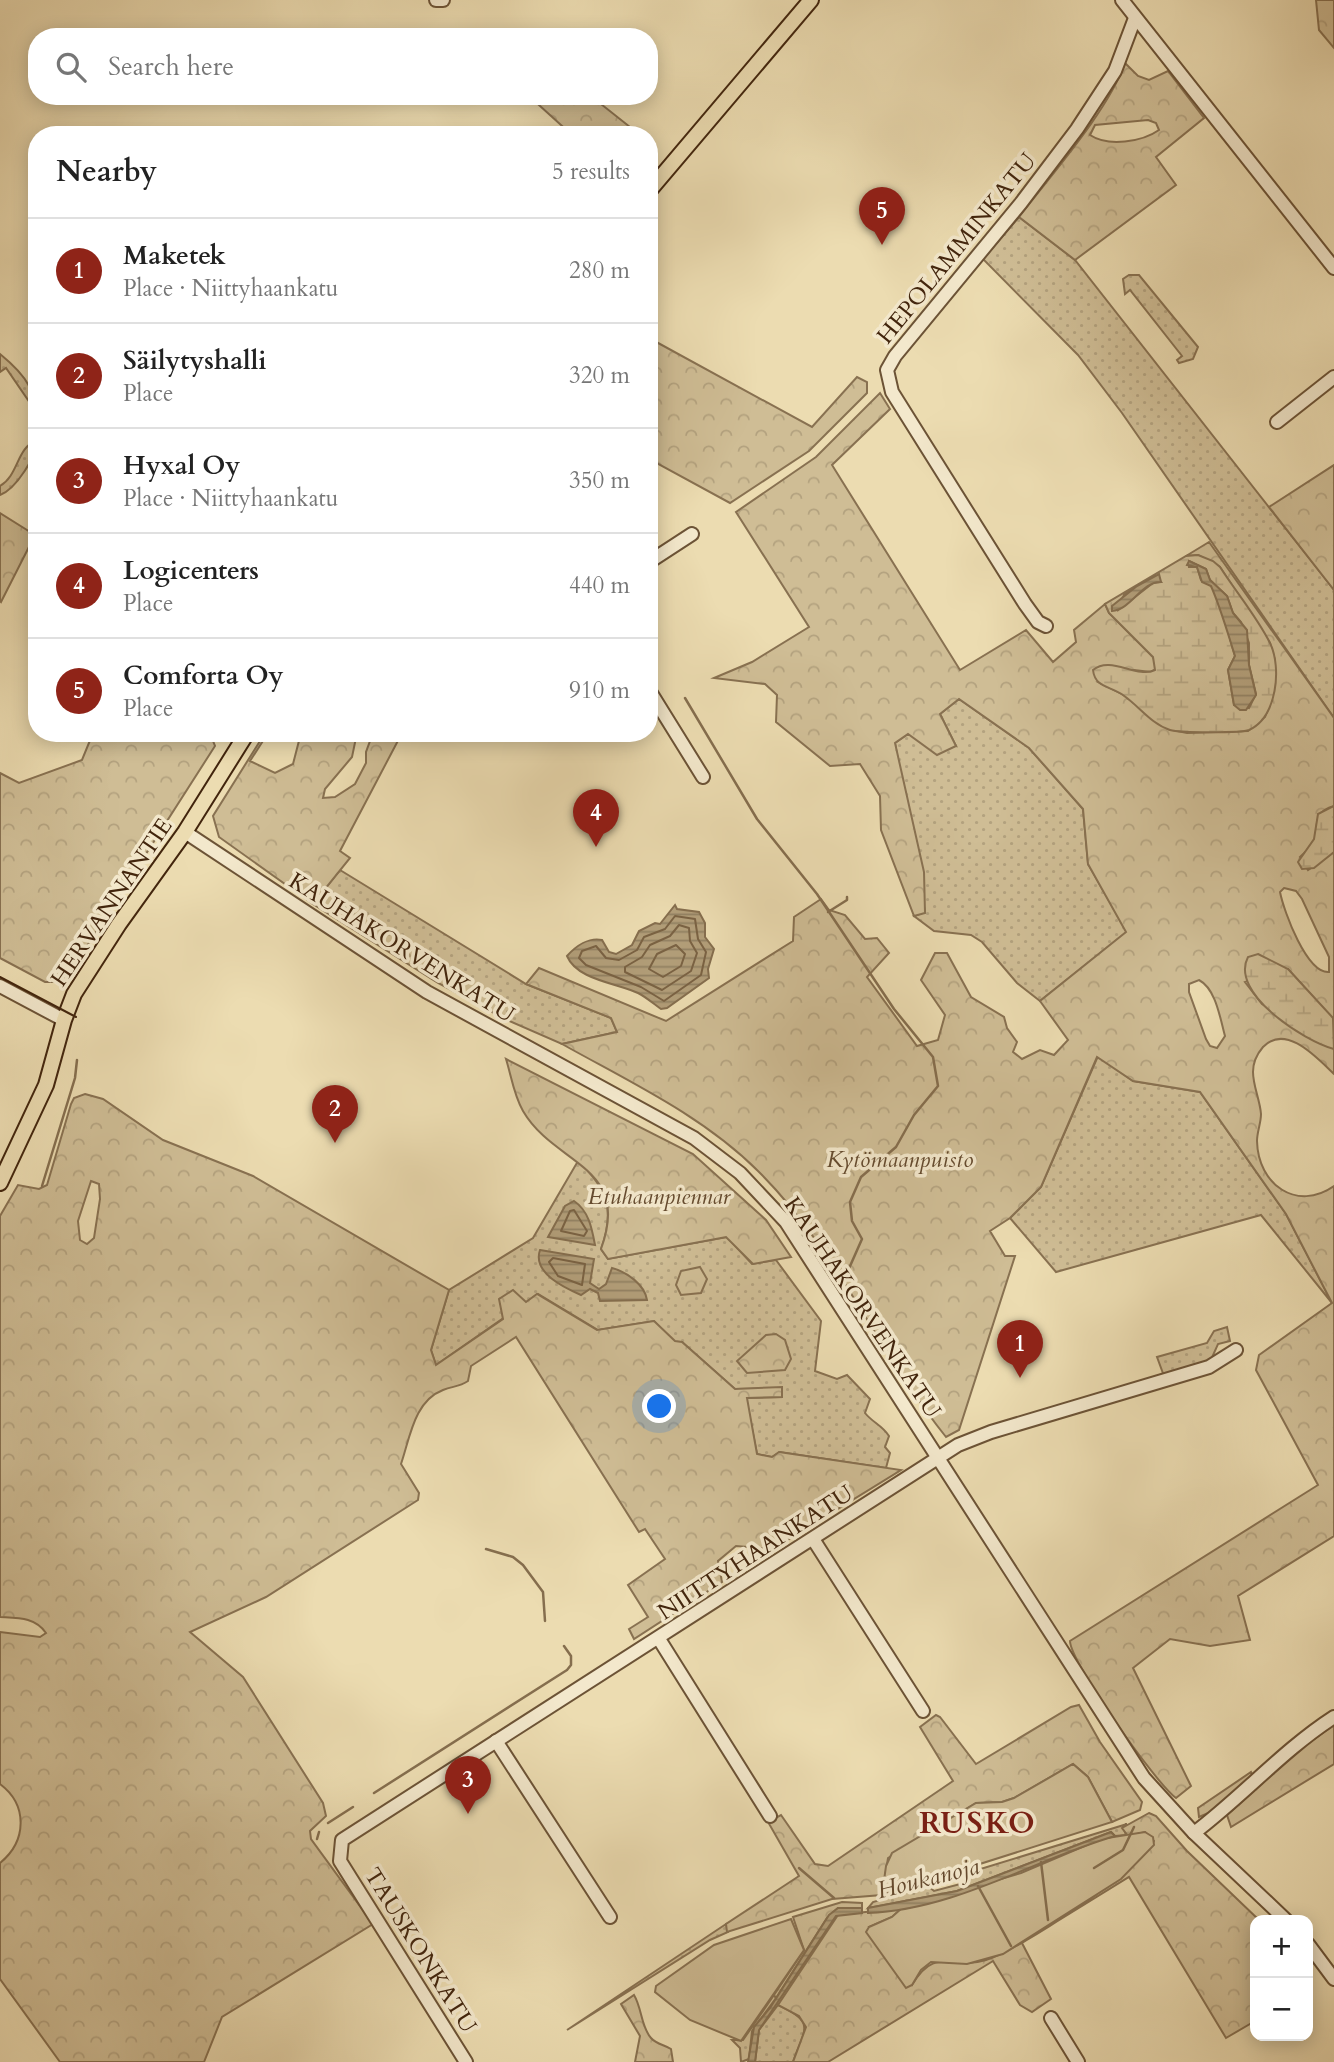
<!DOCTYPE html>
<meta charset="utf-8">
<style>
:root{--surface:#fff;--page:#f2f2f2;--text:#222;--muted:#767676;--line:#e0e0e0;--accent:#8f2418}
body{margin:0;font-family:Cardo,serif;background:var(--page);color:var(--text)}
.controls{position:absolute;right:21px;bottom:21px;display:grid;overflow:hidden;border-radius:14px;box-shadow:0 4px 18px #0003}
.controls button{width:63px;height:63px;display:grid;place-items:center;padding:0;border:0;border-bottom:2px solid var(--line);background:var(--surface);color:var(--text);font:35px sans-serif}
.you{position:absolute;left:660px;top:1407px;width:24px;height:24px;margin:-18px;border:5px solid #fff;border-radius:50%;background:#1a73e8;box-shadow:0 0 0 10px #1a73e833}
.badge{display:grid;place-items:center;width:46px;height:46px;border-radius:50%;background:var(--accent);color:#fff;font-size:23px;font-weight:700}
.pin{position:absolute;translate:-50% -58px;filter:drop-shadow(0 2px 4px #0008)}
.pin::after{content:'';position:absolute;top:37px;width:24px;height:21px;background:inherit;clip-path:polygon(0 0,100% 0,50% 100%)}
.list{margin:0;padding:0;list-style:none}
h2{display:flex;justify-content:space-between;align-items:center;height:91px;margin:0;padding:0 28px;font-size:30px}
h2 small{font-size:23px;font-weight:400;color:var(--muted)}
.list li{display:grid;grid-template-columns:46px 1fr auto;gap:21px;align-items:center;box-sizing:border-box;height:105px;padding:0 28px;border-top:2px solid var(--line)}
.list b{display:block;font-size:26px;white-space:nowrap}
.list p{margin:0;font-size:23px;white-space:nowrap;color:var(--muted)}
.list em{font-size:23px;font-style:normal;color:var(--muted)}
.icon{flex:none;width:38px;height:38px;fill:none;stroke:currentColor;stroke-width:2;stroke-linecap:round;stroke-linejoin:round}
.map{position:relative;flex:none;width:1334px;height:2062px;overflow:hidden}
.search{position:absolute;background:var(--surface);box-shadow:0 4px 18px #0003;left:28px;top:28px;width:630px;height:77px;display:flex;align-items:center;gap:18px;box-sizing:border-box;padding:0 24px;border-radius:28px;color:var(--muted);font-size:26px}
.panel{position:absolute;background:var(--surface);box-shadow:0 4px 18px #0003;left:28px;top:126px;width:630px;height:616px;border-radius:28px}
.map>svg:first-child{display:block}
.grass{fill:url(#grass-dots);stroke:#887151;stroke-width:2}
.forest{fill:url(#forest-crowns);stroke:#887151;stroke-width:2;fill-rule:evenodd}
.wetland{fill:url(#wetland-marsh);stroke:#887151;stroke-width:2;fill-rule:evenodd}
.garden{fill:#cfbd95;stroke:#887151;stroke-width:2}
.water{fill:url(#water-rules);stroke:#856e4e;stroke-width:2}
.lines{fill:none;stroke-linecap:round;stroke-linejoin:round}
.shore{stroke:#7a6243;stroke-width:2}
.stream{stroke:#856e4e;stroke-width:2.5}
.minor-casing{stroke:#6c5336;stroke-width:16}
.major-casing{stroke:#42250d;stroke-width:18}
.minor{stroke:#f3e8cc;stroke-width:12}
.major{stroke:#ecdcb1;stroke-width:14}
.tram{stroke:#42250d;stroke-width:2}
.labels{text-anchor:middle;stroke-width:7;stroke-linejoin:round;paint-order:stroke}
.street-label{font-size:23px;fill:#42250d;stroke:#f3e8cc}
.park-label{font-size:23px;font-style:italic;fill:#654b2f;stroke:#f3e8cc}
.water-label{font-size:24px;font-style:italic;fill:#64492d;stroke:#f3e8cc}
.district-label{font-size:30px;font-weight:bold;letter-spacing:2px;fill:#7a1f14;stroke:#f3e8cc}
</style>
<div class="map">
<svg width="1334" height="2062" viewBox="0 0 1334 2062">
<defs>
<pattern id="grass-dots" width="8" height="8" patternUnits="userSpaceOnUse" patternTransform="scale(1.75)"><rect width="8" height="8" fill="#cfbd95"/><path d="M2 2h.1M6 6h.1" fill="none" stroke="#b3a27f" stroke-width="1.8" stroke-linecap="round"/></pattern>
<pattern id="forest-crowns" width="20" height="18" patternUnits="userSpaceOnUse" patternTransform="scale(1.75)"><rect width="20" height="18" fill="#cfbd95"/><path d="M2 6a3 3 0 1 1 6 0M12 15a3 3 0 1 1 6 0" fill="none" stroke="#b3a27f"/></pattern>
<pattern id="wetland-marsh" width="20" height="14" patternUnits="userSpaceOnUse" patternTransform="scale(1.75)"><rect width="20" height="14" fill="#cfbd95"/><path d="M1 5h8M5 5V1M11 12h8M15 12V8" fill="none" stroke="#b3a27f"/></pattern>
<pattern id="water-rules" width="6" height="5" patternUnits="userSpaceOnUse" patternTransform="scale(1.75)"><rect width="6" height="5" fill="#b29e79"/><path d="M0 2.5h6" fill="none" stroke="#928162"/></pattern>
</defs>
<rect width="100%" height="100%" fill="#ecdcb1"/>
<filter id="stains"><feTurbulence type="fractalNoise" baseFrequency=".00286" numOctaves="4"/><feColorMatrix values="0 0 0 0 .2 0 0 0 0 .09 0 0 0 0 .02 0 0 0 .5 -.17"/></filter>
<radialGradient id="worn" r=".72"><stop offset=".6" stop-color="#630" stop-opacity="0"/><stop offset="1" stop-color="#630" stop-opacity=".3"/></radialGradient>
<g class="grass">
<polygon points="1019,217 1075,260 1334,590 1334,718 1122,413 1078,355 983,259"/>
<polygon points="1129,275 1139,275 1198,347 1193,359 1179,363 1177,360 1182,356 1130,290 1125,294 1123,279"/>
<path d="M0 354C27 376 37 391 37 427L30 403 6 368 0 372Z"/>
<path d="M37 440C37 456 16 489 0 495V486C19 475 16 448 37 440Z"/>
<polygon points="959,699 1029,748 1083,809 1088,864 1127,932 1040,1001 1017,983 982,942 971,935 934,931 914,916 925,912 895,743 908,734 956,746 940,714"/>
<polygon points="340,870 526,984 611,1018 617,1032 562,1044 505,1019 438,983 313,904"/>
<polygon points="1098,1056 1133,1081 1200,1092 1286,1214 1332,1303 1261,1215 1056,1272 1010,1218 1041,1187"/>
<path d="M578 1161C608 1189 615 1210 601 1249L608 1259 727 1237 752 1264 776 1260 821 1321 815 1371 837 1379 847 1375 870 1399 865 1413C873 1423 882 1425 889 1436L885 1447 890 1453 886 1468 780 1452 772 1457 757 1454 746 1398 782 1397V1388L735 1389 682 1342H675L654 1321 598 1330 538 1294 436 1365 431 1350 449 1290 533 1238Z"/>
<polygon points="1227,1327 1230,1341 1218,1344 1210,1362 1164,1376 1157,1357 1207,1343 1214,1331"/>
<polygon points="1127,1824 1123,1826 1126,1835 1115,1836 1111,1832 957,1891 868,1908 873,1902 928,1886 934,1891 968,1882 967,1873 974,1871"/>
<polygon points="726,1924 728,1932 710,1940 567,2030"/>
<polygon points="774,1995 776,1998 752,2031 749,2059 741,2062 740,2048 732,2040 743,2040"/>
<path d="M778 2005C817 2022 804 2030 793 2062H755L759 2030Z"/>
</g>
<g class="forest">
<polygon points="1316,0 1334,0 1334,48 1319,30"/>
<path d="M1125 63 1138 76 1149 80 1168 71 1204 118 1156 157 1176 185 1075 260 1019 217C1051 175 1108 111 1125 63ZM1148 120 1156 123 1159 130C1142 142 1108 147 1090 135L1095 125Z"/>
<polygon points="529,96 586,96 601,104 640,135 572,135"/>
<polygon points="649,338 812,427 857,377 867,382 867,393 809,451 730,503 649,459"/>
<path d="M880 393 890 409 832 465 960 670 1026 630 1053 662 1076 642 1074 630 1105 604 1109 613 1153 657 1157 668 1151 672 1134 670 1098 682 1122 694 1168 729 1187 733 1248 731 1265 717 1272 698 1275 660 1270 643 1220 567 1198 555 1186 556 1209 542 1334 718V806C1314 812 1318 821 1315 838 1313 846 1306 851 1300 857L1308 870 1334 852V1020L1288 969 1245 982 1262 1004 1334 1049V1074C1317 1058 1286 1023 1263 1047 1257 1054 1253 1062 1253 1072 1253 1086 1260 1100 1261 1114 1261 1123 1257 1132 1257 1141 1258 1185 1297 1212 1334 1186V1536L1238 1596 1250 1640 1210 1646 1170 1639 1133 1668 1191 1786 1176 1798C1157 1785 1070 1662 1070 1641L1318 1485 1256 1370 1259 1355 1332 1303 1286 1214 1200 1092 1133 1081 1097 1057 1041 1187 1010 1218 990 1231 1005 1256H1015L959 1430 946 1437C878 1352 836 1248 758 1171 703 1116 630 1082 562 1044L617 1032 611 1018 526 984 539 968 666 1021 793 941 794 917 821 899 829 910 845 915 865 939 877 938 889 953 867 977 917 1046 938 1040 945 1015 921 980 935 953H947L971 997 1004 1017 1007 1028 1017 1042 1013 1052 1022 1059 1040 1050 1054 1055 1068 1040 1040 1001 1126 932 1088 864 1083 809 1029 748 959 699 940 714 956 746 937 755 908 734 895 743 924 872 925 913 914 916 881 830 880 796 860 764 830 766 776 722 777 695 765 684 714 678 752 662 809 627 736 512 816 457ZM1284 888 1296 891 1302 899 1329 957V972C1307 974 1284 912 1280 892ZM1199 980C1216 989 1220 1018 1225 1036L1217 1048 1210 1046 1206 1039 1189 992V984Z"/>
<polygon points="1334,465 1334,590 1269,507"/>
<polygon points="0,513 35,535 1,602 0,601"/>
<polygon points="93,733 206,733 211,736 215,746 71,971 58,982 45,982 0,958 0,773 19,783 82,760"/>
<polygon points="265,733 268,733 250,761 275,773 293,764 301,733 357,733 352,757 325,789 323,798 335,797 355,784 366,763 366,752 373,733 402,733 340,851 350,858 313,904 219,837 213,816"/>
<path d="M506 1059 693 1154 766 1220 791 1257 753 1264 726 1237 608 1259 601 1249C632 1165 555 1166 523 1111 514 1096 511 1075 506 1059Z"/>
<path d="M85 1094 103 1099 163 1140 253 1176 449 1290 431 1350 436 1365 503 1319 499 1299 513 1290 526 1302 537 1294 597 1330 654 1321 675 1341 682 1342 735 1389 782 1387V1397L747 1398 757 1454 772 1457 779 1452 901 1470 773 1549 736 1546 718 1561 722 1582 634 1639 629 1629 648 1617 628 1585 665 1559 645 1529 639 1532 516 1337 471 1366 468 1381C459 1387 453 1386 443 1390 414 1401 410 1438 401 1464L419 1493 418 1500 266 1597 190 1632 243 1677 323 1803 326 1816 310 1831 311 1839 373 1924 222 2017 204 2062H60L0 1979V1863C27 1841 28 1805 0 1784V1632L40 1637 46 1633C35 1617 18 1618 0 1617V1216L18 1185 39 1189 47 1185 71 1104 74 1098ZM91 1181 99 1184 100 1199 94 1238 87 1244 80 1240 78 1221Z"/>
<polygon points="700,1267 707,1279 701,1293 681,1295 676,1285 681,1271"/>
<polygon points="776,1334 785,1340 791,1359 785,1370 747,1373 737,1361 766,1335"/>
<polygon points="1079,1705 1100,1742 1142,1802 1140,1810 1112,1822 1088,1777 1073,1764 1014,1798 1002,1802 976,1803 888,1858 882,1895 832,1899 727,1932 726,1924 799,1876 768,1822 781,1815 815,1864 828,1866 953,1781 920,1727 936,1715 940,1717 976,1764 1071,1707"/>
<polygon points="1334,1725 1334,1764 1231,1827 1227,1815 1300,1749"/>
<polygon points="1251,1772 1253,1776 1213,1811 1199,1817 1198,1808"/>
<path d="M1149 1813 1156 1816 1187 1851 1259 1920H1255V2021L1226 2038 1129 1877 1022 1943 1051 1999 1032 2012 1020 2005 993 1961 828 2062H793L806 2027 799 2016 778 2005 838 1915 902 1908 892 1917 869 1927 912 1985C936 1945 950 1971 986 1960 1016 1952 1144 1868 1154 1841L1145 1832 1128 1836 1122 1828Z"/>
<polygon points="842,1902 862,1903 862,1908 838,1908 827,1918 776,1998 774,1995 804,1950 793,1917"/>
<path d="M634 1995C642 2008 641 2027 651 2038 656 2044 665 2045 671 2049L673 2062H635L640 2036 621 2004Z"/>
</g>
<g class="wetland">
<path d="M1198 555 1213 561 1220 567C1236 592 1257 617 1270 643 1282 668 1277 717 1249 730 1242 733 1180 733 1170 730 1151 724 1139 706 1123 695 1111 686 1095 688 1093 670 1111 655 1136 679 1155 670L1153 657 1109 613 1105 604 1186 556ZM1189 561 1206 569 1210 580 1227 596 1233 613 1241 622 1249 643V665L1256 694 1249 708 1234 705 1228 670 1235 656C1230 642 1220 593 1210 585 1208 583 1204 582 1201 580L1197 567H1189ZM1155 576 1161 582 1153 583 1117 611 1124 595Z"/>
<polygon points="1334,806 1334,852 1314,868 1302,869 1298,862 1314,839 1318,814"/>
<path d="M1258 954 1288 969 1333 1018 1334 1049C1304 1041 1229 993 1248 957Z"/>
</g>
<g class="garden">
<polygon points="1073,1764 1088,1777 1112,1822 882,1895 886,1866 892,1853 976,1803 1002,1802 1014,1798"/>
<polygon points="1145,1832 1153,1837 1154,1845 1121,1879 1003,1954 967,1964 931,1962 921,1970 912,1985 906,1988 866,1932 869,1927 892,1917 902,1908 1021,1873 1101,1839"/>
<polygon points="791,1919 804,1950 741,2041 690,2020 655,1992 656,1986 714,1945"/>
</g>
<g class="water">
<path d="M1189 561 1206 569 1210 580 1227 596 1233 613 1247 630 1249 665 1256 695 1246 710H1240L1234 705 1228 670 1235 656C1227 631 1221 609 1211 586L1202 582 1197 567 1187 565Z"/>
<path d="M1159 574 1161 582C1142 581 1131 610 1112 611V606L1137 586Z"/>
<path d="M675 905 677 909 699 912 705 923V937L714 949 708 969 709 978 667 1008 661 1009C654 1004 646 997 638 993 617 983 577 980 567 956 576 946 589 937 602 940L609 952 616 954 632 945 639 931 655 923 660 924Z"/>
<path d="M574 1201C589 1211 592 1229 595 1245L548 1237 565 1206Z"/>
<path d="M540 1250 594 1259 590 1283 599 1289 606 1284 612 1268C627 1272 645 1285 647 1300L600 1301 598 1293 590 1289 581 1295C565 1288 532 1273 540 1250Z"/>
<path d="M1111 1832 1115 1836C1033 1860 955 1910 868 1913V1908L957 1891Z"/>
<polygon points="838,1908 862,1908 862,1913 836,1916 759,2030 755,2062 748,2062 754,2027 770,2008 829,1915"/>
</g>
<g class="lines">
<g class="shore">
<polygon points="675,916 695,919 698,939 706,952 701,975 664,1001 641,987 586,965 579,958 582,951 596,946 606,958 619,960 637,950 644,937 665,929"/>
<polygon points="679,925 689,928 690,941 697,953 691,971 662,990 625,972 625,967 642,957 650,945 670,936"/>
<polygon points="676,945 685,954 681,966 663,977 649,969 657,954"/>
<polygon points="574,1210 587,1231 584,1236 561,1231 570,1211"/>
<polygon points="553,1258 585,1264 582,1285 558,1276 549,1262"/>
</g>
<g class="stream">
<polyline points="685,698 757,819 817,894 894,1009 933,1057 938,1086 914,1115 896,1147 861,1177 850,1202 852,1221 862,1239 843,1282"/>
<polyline points="828,912 847,900 847,897"/>
<polyline points="42,1186 75,1078 77,1060"/>
<polyline points="486,1549 513,1557 523,1565 543,1592 545,1621"/>
<polyline points="374,1793 567,1670 571,1665 571,1656 564,1646"/>
<polyline points="328,1823 353,1807"/>
<polyline points="317,1839 319,1832"/>
<polyline points="1041,1862 1048,1920"/>
<polyline points="799,1868 834,1898"/>
<polyline points="1094,1868 1123,1850 1134,1827"/>
<polyline points="978,1886 1011,1946"/>
</g>
<g class="minor-casing">
<g id="minor">
<polyline points="436,0 443,0"/>
<polyline points="1122,0 1334,268"/>
<polyline points="1277,422 1334,377"/>
<polyline points="649,562 692,534"/>
<polyline points="1046,626 1038,622 1025,604 892,392 887,370 895,356 1021,203 1077,129 1115,71 1135,18"/>
<polyline points="649,690 703,777"/>
<polyline points="185,832 427,992 694,1138 740,1173 786,1222 1144,1778 1194,1833 1286,1920"/>
<polyline points="0,986 64,1020"/>
<polyline points="813,1539 923,1711"/>
<polyline points="659,1639 770,1816"/>
<polyline points="496,1741 610,1917"/>
<path d="M1194 1833C1243 1796 1283 1750 1334 1717"/>
<polyline points="1308,1944 1334,1979"/>
<polyline points="1051,2018 1078,2062"/>
<polyline points="466,2062 340,1861 342,1840 958,1445 991,1432 1209,1367 1236,1350"/>
</g>
</g>
<g class="major-casing">
<g id="major">
<polyline points="649,191 811,0"/>
<polyline points="0,1183 46,1085 64,1020 74,994 119,924 185,832 247,733"/>
</g>
</g>
<use href="#minor" class="minor"/>
<use href="#major" class="major"/>
<polyline class="tram" points="0,977 76,1017"/>
</g>
<g class="labels">
<g class="street-label">
<text transform="translate(956 248) rotate(-51)" y="8">HEPOLAMMINKATU</text>
<text transform="translate(111 902) rotate(-56)" y="8">HERVANNANTIE</text>
<text transform="translate(402 947) rotate(32)" y="8">KAUHAKORVENKATU</text>
<text transform="translate(863 1307) rotate(56)" y="8">KAUHAKORVENKATU</text>
<text transform="translate(755 1552) rotate(-33)" y="8">NIITTYHAANKATU</text>
<text transform="translate(421 1950) rotate(58)" y="8">TAUSKONKATU</text>
</g>
<g class="park-label">
<text x="900" y="1167">Kytömaanpuisto</text>
<text x="659" y="1204">Etuhaanpiennar</text>
</g>
<g class="water-label">
<text transform="translate(928 1878) rotate(-14)" y="8">Houkanoja</text>
</g>
<g class="district-label">
<text x="978" y="1833">RUSKO</text>
</g>
</g>
<rect width="100%" height="100%" filter="url(#stains)"/>
<rect width="100%" height="100%" fill="url(#worn)"/>
</svg>
<div class="controls">
<button>+</button>
<button>−</button>
</div>
<div class="you"></div>
<div class="pin badge" style="left:1020px;top:1378px">1</div>
<div class="pin badge" style="left:335px;top:1143px">2</div>
<div class="pin badge" style="left:468px;top:1814px">3</div>
<div class="pin badge" style="left:596px;top:847px">4</div>
<div class="pin badge" style="left:882px;top:245px">5</div>
<div class="search"><svg class="icon" aria-label="search" viewBox="0 0 24 24"><circle cx="10" cy="10" r="6"/><path d="M15 15l6 6"/></svg>Search here</div>
<section class="panel">
<h2>Nearby<small>5 results</small></h2>
<ul class="list">
<li><span class="badge">1</span><div><b>Maketek</b><p>Place · Niittyhaankatu</p></div><em>280 m</em></li>
<li><span class="badge">2</span><div><b>Säilytyshalli</b><p>Place</p></div><em>320 m</em></li>
<li><span class="badge">3</span><div><b>Hyxal Oy</b><p>Place · Niittyhaankatu</p></div><em>350 m</em></li>
<li><span class="badge">4</span><div><b>Logicenters</b><p>Place</p></div><em>440 m</em></li>
<li><span class="badge">5</span><div><b>Comforta Oy</b><p>Place</p></div><em>910 m</em></li>
</ul>
</section>
</div>
